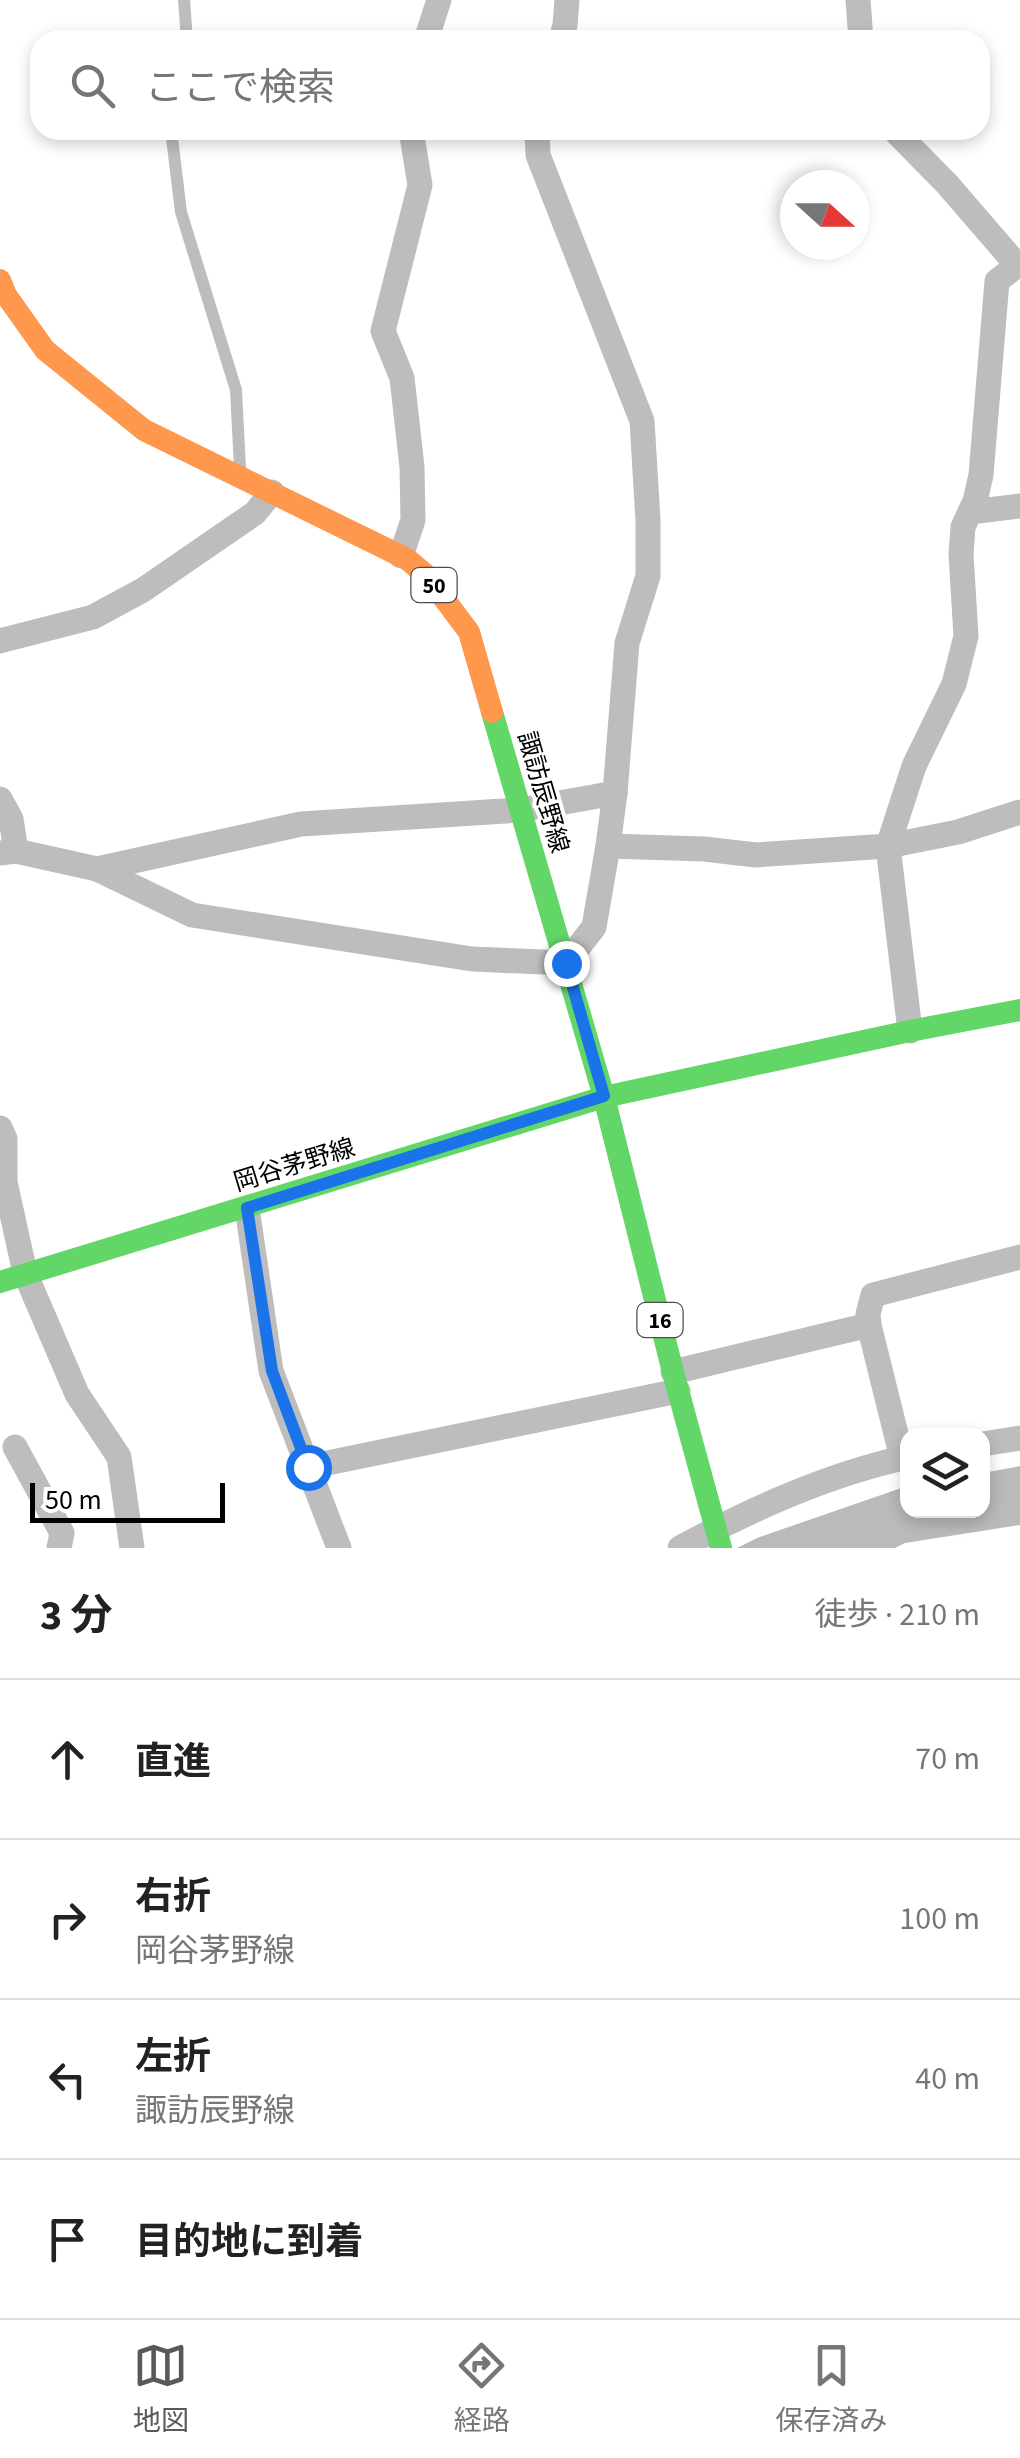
<!DOCTYPE html>
<html lang="ja">
<meta charset="utf-8">
<style>
:root{--surface:#fff;--page:#f2f2f2;--text:#222;--muted:#767676;--line:#e0e0e0;--accent:#595959}
body{margin:0;font-family:"Source Sans 3","Noto Sans JP",sans-serif;background:var(--page);color:var(--text)}
.controls{position:absolute;right:30px;bottom:30px;display:grid;overflow:hidden;border-radius:20px;box-shadow:0 5px 15px #0003}
.controls button{width:90px;height:90px;display:grid;place-items:center;padding:0;border:0;border-bottom:2px solid var(--line);background:var(--surface);color:var(--text);font:50px sans-serif}
.compass{position:absolute;left:780px;top:170px;width:90px;height:90px;border-radius:50%;background:var(--surface);box-shadow:0 5px 15px #0003;rotate:111deg}
.scale{position:absolute;left:30px;bottom:25px;width:195px;box-sizing:border-box;padding-left:10px;border:5px solid #000;border-top:0;font-size:28px;line-height:35px;white-space:nowrap;color:#000;-webkit-text-stroke:8px #fff;paint-order:stroke}
.stop{position:absolute;width:30px;height:30px;margin:-22px;border:8px solid #1a73e8;border-radius:50%;background:#fff}
.stop.end{background:#1a73e8;border-color:#fff;box-shadow:0 2px 10px #0008}
.list{margin:0;padding:0;list-style:none}
h2{display:flex;justify-content:space-between;align-items:center;height:130px;margin:0;padding:0 40px;font-size:42px}
h2 small{font-size:32px;font-weight:400;color:var(--muted)}
.list li{display:grid;grid-template-columns:65px 1fr auto;gap:30px;align-items:center;box-sizing:border-box;height:160px;padding:0 40px;border-top:2px solid var(--line)}
.list b{display:block;font-size:38px;white-space:nowrap}
.list p{margin:0;font-size:32px;white-space:nowrap;color:var(--muted)}
.list em{font-size:32px;font-style:normal;color:var(--muted)}
.icon{flex:none;width:55px;height:55px;fill:none;stroke:currentColor;stroke-width:2;stroke-linecap:round;stroke-linejoin:round}
.map{position:relative;flex:none;width:1020px;height:1548px;overflow:hidden}
.search{position:absolute;background:var(--surface);box-shadow:0 5px 15px #0003;left:30px;right:30px;top:30px;height:110px;display:flex;align-items:center;gap:25px;box-sizing:border-box;padding:0 35px;border-radius:30px;color:var(--muted);font-size:38px}
.sheet{height:770px;background:var(--surface)}
nav{display:flex;justify-content:space-around;align-items:center;box-sizing:border-box;height:140px;border-top:2px solid var(--line);background:var(--surface);font-size:28px;color:var(--muted)}
nav a{display:grid;justify-items:center;gap:5px}
nav .on{color:var(--accent)}
.map>svg:first-child{display:block}
.water{fill:#bababa}
.lines{fill:none;stroke-linecap:round;stroke-linejoin:round}
.lane{stroke:#bdbdbd;stroke-width:12}
.street{stroke:#bdbdbd;stroke-width:25}
.fast{stroke:#63d668;stroke-width:22}
.slow{stroke:#ff974d;stroke-width:22}
.route{stroke:#1a73e8;stroke-width:12}
.labels{text-anchor:middle;stroke-width:8;stroke-linejoin:round;paint-order:stroke}
.shield{fill:#fff;stroke:#4c4c4c;stroke-width:2.5}
.shield-label{font-size:22px;font-weight:bold;fill:#000}
.street-label{font-size:25px;fill:#000;stroke:#fff}
</style>
<div class="map">
<svg width="1020" height="1548" viewBox="0 0 1020 1548">
<rect width="100%" height="100%" fill="#fff"/>
<polygon class="water" points="1020,1466 1020,1525 905,1543 895,1548 737,1548 757,1538 907,1486 908,1510 982,1510 983,1473"/>
<g class="lines">
<g class="lane">
<polyline points="184,0 187,40"/>
<polyline points="174,130 172,138 181,212 236,390 240,468"/>
</g>
<g class="street">
<polyline points="858,0 861,40"/>
<polyline points="426,40 439,0"/>
<polyline points="561,40 565,25 567,0"/>
<polyline points="894,130 947,184 1017,265"/>
<polyline points="970,512 1020,506"/>
<polyline points="401,556 413,520 412,467 402,378 383,331 420,185 411,130"/>
<polyline points="0,641 93,617 143,590 255,513 272,492"/>
<polyline points="0,799 11,819 16,851"/>
<polyline points="608,846 704,849 756,855 888,846 958,832 1020,812"/>
<polyline points="0,853 16,851 97,869 192,915 472,959 566,963 594,927 608,846 615,793 627,643 648,576 648,520 642,421 538,155 537,130"/>
<polyline points="97,869 301,824 520,810 615,793"/>
<polyline points="910,1031 888,846 914,766 954,684 966,636 961,554 963,527 975,501 981,475 997,281 1020,263"/>
<polyline points="0,1128 5,1139 5,1182 25,1273 77,1394 119,1457 132,1548"/>
<polyline points="247,1208 271,1371 339,1548"/>
<polyline points="673,1372 869,1325"/>
<polyline points="982,1444 1020,1438"/>
<polyline points="15,1447 62,1533 59,1548"/>
<polyline points="902,1458 869,1325 868,1314 873,1295 1020,1257"/>
<polyline points="308,1467 678,1391"/>
<path d="M680 1548C751 1509 828 1474 908 1457"/>
</g>
<g class="fast">
<polyline points="492,712 604,1097 673,1372 721,1548"/>
<polyline points="604,1097 910,1031 1020,1010"/>
<polyline points="0,1282 604,1097"/>
</g>
<polyline class="slow" points="0,280 6,295 45,350 144,430 407,559 427,576 469,632 492,712"/>
</g>
<g class="lines">
<polyline class="route" points="308,1467 272,1371 247,1208 604,1096 566,963"/>
</g>
<g class="labels">
<g class="shield">
<rect x="411.5" y="568" width="45" height="34" rx="8"/>
<rect x="637.5" y="1303" width="45" height="34" rx="8"/>
</g>
<g class="shield-label">
<text x="434" y="593">50</text>
<text x="660" y="1328">16</text>
</g>
<g class="street-label">
<text transform="translate(544 792) rotate(74)" y="9">諏訪辰野線</text>
<text transform="translate(294 1164) rotate(-17)" y="9">岡谷茅野線</text>
</g>
</g>
</svg>
<div class="controls">
<button><svg class="icon" aria-label="layers" viewBox="0 0 24 24"><path d="M12 4l9 5-9 5-9-5zM3 14l9 5 9-5"/></svg></button>
</div>
<svg class="compass" viewBox="-18 -18 36 36"><path d="M0-13l5 13h-10z" fill="#e53935"/><path d="M0 13l5-13h-10z" fill="#767676"/></svg>
<div class="scale">50 m</div>
<div class="stop" style="left:308px;top:1467px"></div>
<div class="stop end" style="left:566px;top:963px"></div>
<div class="search"><svg class="icon" aria-label="search" viewBox="0 0 24 24"><circle cx="10" cy="10" r="6"/><path d="M15 15l6 6"/></svg>ここで検索</div>
</div>
<section class="sheet">
<h2>3 分<small>徒歩 · 210 m</small></h2>
<ul class="list">
<li><svg class="icon" aria-label="ahead" viewBox="0 0 24 24"><path d="M12 20V5M6 11l6-6 6 6"/></svg><div><b>直進</b></div><em>70 m</em></li>
<li><svg class="icon" aria-label="right" viewBox="0 0 24 24"><path d="M7 20v-9h11M14 6l5 5-5 5"/></svg><div><b>右折</b><p>岡谷茅野線</p></div><em>100 m</em></li>
<li><svg class="icon" aria-label="left" viewBox="0 0 24 24"><path d="M17 20v-9H6M10 6l-5 5 5 5"/></svg><div><b>左折</b><p>諏訪辰野線</p></div><em>40 m</em></li>
<li><svg class="icon" aria-label="arrive" viewBox="0 0 24 24"><path d="M6 21V4h12l-3 4 3 4H6"/></svg><div><b>目的地に到着</b></div></li>
</ul>
</section>
<nav>
<a class="on"><svg class="icon" aria-label="map" viewBox="0 0 24 24"><path d="M3 6l6-2 6 2 6-2v14l-6 2-6-2-6 2zM9 4v14M15 6v14"/></svg>地図</a>
<a><svg class="icon" aria-label="directions" viewBox="0 0 24 24"><path d="M12 3l9 9-9 9-9-9zM9 14v-3h6M13 9l2 2-2 2"/></svg>経路</a>
<a><svg class="icon" aria-label="saved" viewBox="0 0 24 24"><path d="M7 4h10v16l-5-4-5 4z"/></svg>保存済み</a>
</nav>
